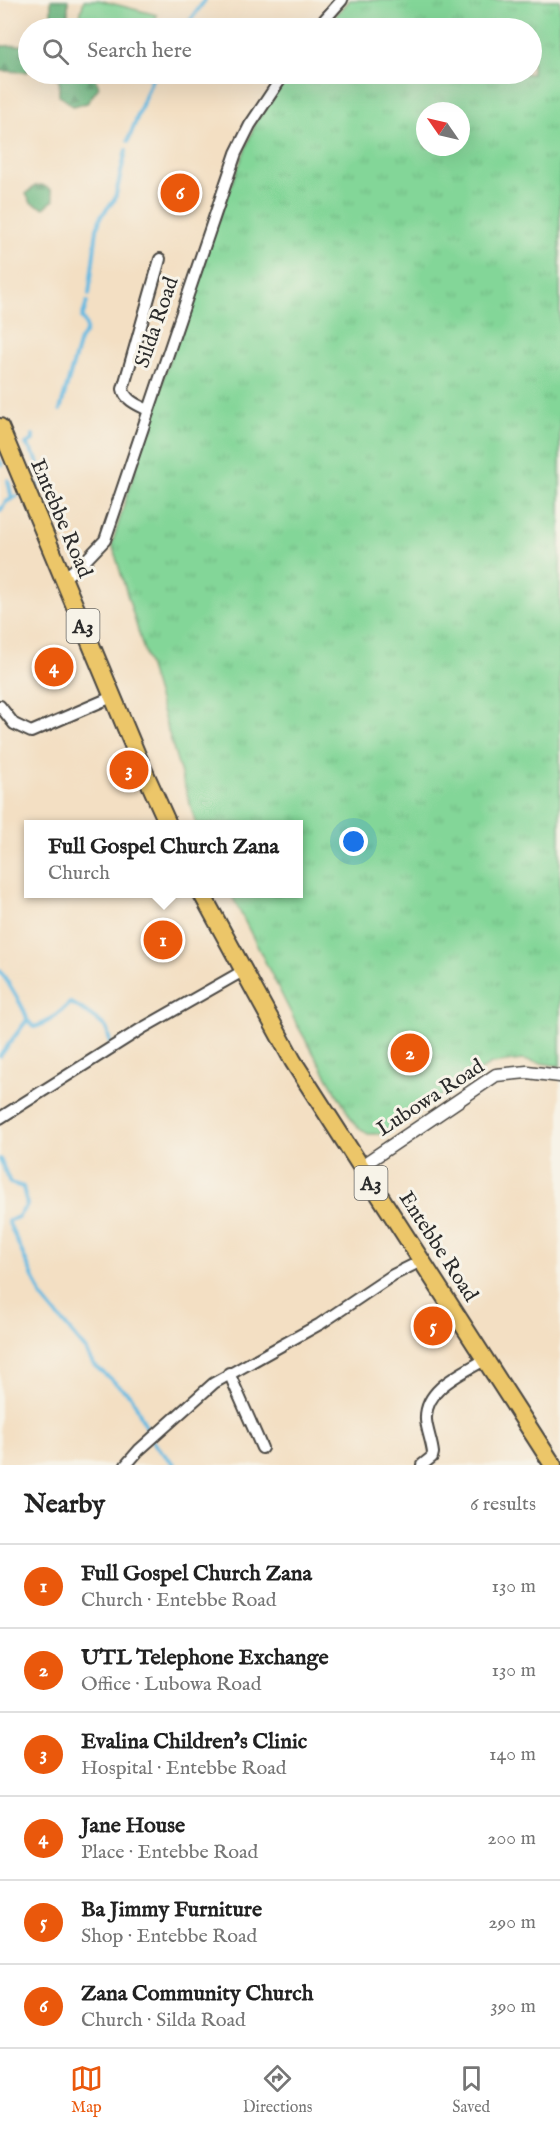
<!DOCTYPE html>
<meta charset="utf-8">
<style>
:root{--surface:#fff;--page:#f2f2f2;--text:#222;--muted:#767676;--line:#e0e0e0;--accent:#ea580c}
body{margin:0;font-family:"IM FELL English",serif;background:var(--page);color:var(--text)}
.compass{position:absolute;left:416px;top:102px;width:54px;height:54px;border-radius:50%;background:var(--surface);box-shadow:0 6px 24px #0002;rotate:304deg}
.you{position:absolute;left:354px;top:842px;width:21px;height:21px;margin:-15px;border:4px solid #fff;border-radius:50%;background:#1a73e8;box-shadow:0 0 0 9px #1a73e833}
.badge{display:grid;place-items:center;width:39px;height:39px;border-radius:50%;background:var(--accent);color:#fff;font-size:20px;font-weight:700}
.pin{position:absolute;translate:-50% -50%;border:3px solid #fff;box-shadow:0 2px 6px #0006}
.popup{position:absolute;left:24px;top:820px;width:279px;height:78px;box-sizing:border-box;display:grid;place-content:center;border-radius:0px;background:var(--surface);filter:drop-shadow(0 2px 4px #0005);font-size:20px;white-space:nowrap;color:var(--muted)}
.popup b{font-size:22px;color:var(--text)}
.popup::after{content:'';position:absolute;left:50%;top:100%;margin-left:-12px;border:12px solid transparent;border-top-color:var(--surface)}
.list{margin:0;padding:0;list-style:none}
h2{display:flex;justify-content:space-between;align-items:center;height:78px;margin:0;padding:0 24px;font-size:26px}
h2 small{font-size:20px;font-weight:400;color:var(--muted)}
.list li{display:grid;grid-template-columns:39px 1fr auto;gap:18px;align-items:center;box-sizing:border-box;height:84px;padding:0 24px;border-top:2px solid var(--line)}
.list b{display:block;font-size:22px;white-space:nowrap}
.list p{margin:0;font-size:20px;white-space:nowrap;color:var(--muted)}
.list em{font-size:20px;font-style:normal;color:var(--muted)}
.icon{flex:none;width:33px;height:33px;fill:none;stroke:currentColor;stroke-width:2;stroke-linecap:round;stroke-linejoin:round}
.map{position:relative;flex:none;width:560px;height:1465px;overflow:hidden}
.search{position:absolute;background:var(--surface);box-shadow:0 6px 24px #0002;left:18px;right:18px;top:18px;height:66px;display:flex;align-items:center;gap:15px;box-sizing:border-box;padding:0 21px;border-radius:33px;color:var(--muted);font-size:22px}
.sheet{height:582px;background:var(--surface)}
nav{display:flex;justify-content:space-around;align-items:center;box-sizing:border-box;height:84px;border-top:2px solid var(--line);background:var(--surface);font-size:16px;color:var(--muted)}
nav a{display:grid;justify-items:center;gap:3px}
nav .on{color:var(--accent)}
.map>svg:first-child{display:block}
.grass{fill:url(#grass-tufts);stroke:#578062;stroke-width:1.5;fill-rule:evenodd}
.forest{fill:url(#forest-firs);stroke:#4a7156;stroke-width:1.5}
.pitch{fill:#83d698;stroke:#578062;stroke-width:1.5}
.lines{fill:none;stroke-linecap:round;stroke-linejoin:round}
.stream{stroke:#65b9e1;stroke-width:4}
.minor-casing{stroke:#494642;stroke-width:14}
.tertiary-casing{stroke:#494642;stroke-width:15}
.primary-casing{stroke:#494642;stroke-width:20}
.minor{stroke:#fff;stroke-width:10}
.tertiary{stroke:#fff;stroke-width:12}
.primary{stroke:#ecc669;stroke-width:16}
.labels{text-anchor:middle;stroke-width:6;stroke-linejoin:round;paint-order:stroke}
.shield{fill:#f7f3e8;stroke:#686764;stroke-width:1.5}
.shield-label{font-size:20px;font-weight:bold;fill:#2b2b2b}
.street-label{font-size:21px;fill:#2b2b2b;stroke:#f7f3e8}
</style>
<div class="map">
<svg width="560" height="1465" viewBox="0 0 560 1465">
<defs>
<pattern id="grass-tufts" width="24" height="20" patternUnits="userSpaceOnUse" patternTransform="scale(1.5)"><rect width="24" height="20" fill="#83d698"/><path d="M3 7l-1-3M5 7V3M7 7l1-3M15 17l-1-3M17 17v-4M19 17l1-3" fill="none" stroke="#71b883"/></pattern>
<pattern id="forest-firs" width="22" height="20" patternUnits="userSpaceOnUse" patternTransform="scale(1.5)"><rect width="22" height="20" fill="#6ab780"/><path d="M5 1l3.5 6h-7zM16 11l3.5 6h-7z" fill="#579569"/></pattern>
</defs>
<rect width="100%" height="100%" fill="#f7f3e8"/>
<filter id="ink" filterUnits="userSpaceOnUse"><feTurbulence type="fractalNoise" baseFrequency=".0167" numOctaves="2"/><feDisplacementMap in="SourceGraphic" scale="12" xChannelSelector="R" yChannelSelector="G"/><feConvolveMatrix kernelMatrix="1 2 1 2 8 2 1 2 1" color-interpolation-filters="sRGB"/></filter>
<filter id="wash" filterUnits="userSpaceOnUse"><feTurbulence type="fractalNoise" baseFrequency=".008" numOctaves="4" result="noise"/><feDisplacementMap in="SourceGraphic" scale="24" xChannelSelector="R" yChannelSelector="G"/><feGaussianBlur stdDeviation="1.35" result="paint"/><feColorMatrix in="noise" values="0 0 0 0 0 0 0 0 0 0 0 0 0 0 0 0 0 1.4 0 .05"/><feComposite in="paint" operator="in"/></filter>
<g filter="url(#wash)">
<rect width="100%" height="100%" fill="#f3dfc3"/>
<path class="grass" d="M350 0H560V1066L522 1060 491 1064 380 1134H368L355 1125 297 1025 231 894H298V824H196L112 544 176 338 211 237 257 119 288 74H532V28H324ZM425 111H461V147H425Z"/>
<g class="forest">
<polygon points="51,0 68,0 68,21 55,25 51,13"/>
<polygon points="28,45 28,72 0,71 0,46"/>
<polygon points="48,74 93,74 99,87 87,103 73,106 59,95 59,79"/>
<polygon points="42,185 51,190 54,200 44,208 31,203 26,194 35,186"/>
</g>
<polygon class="pitch" points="84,0 99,0 157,15 154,28 77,28"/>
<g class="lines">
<g class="stream">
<polyline points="185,28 205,0"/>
<polyline points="128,141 154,74"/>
<polyline points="89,294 97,229 101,216 115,199 126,150"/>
<path d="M60 410 80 340C87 332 89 328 82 318L87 302"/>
<path d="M33 435V440L26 444C35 455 46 472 40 486"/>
<polyline points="0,461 2,465"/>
<polyline points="8,480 12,499"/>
<polyline points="0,511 6,502 17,496"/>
<path d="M0 971C6 979 27 1012 27 1020L0 1056"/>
<path d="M27 1020 34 1027C49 1023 59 1013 70 1003 77 1005 101 1022 106 1028 108 1031 109 1039 110 1043"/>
<polyline points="0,1159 10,1183 23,1187 27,1205 18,1217 8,1221 42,1297 86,1350 94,1365 132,1397 154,1444 175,1465"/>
</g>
</g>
</g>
<g filter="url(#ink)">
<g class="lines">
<g class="minor-casing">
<g id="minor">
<polyline points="317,28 342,0"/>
<path d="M148 410C138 405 125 400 123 389L160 259"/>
<polyline points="64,578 85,561 105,540 236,153 250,125 284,74"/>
<polyline points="0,706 14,724 31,732 112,697"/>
<polyline points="0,1118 141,1029 243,971"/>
<polyline points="229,1373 262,1448"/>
<polyline points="126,1465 139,1450 214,1383 320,1324 393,1275 421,1261"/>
<path d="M422 1465 432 1457 433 1453C432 1442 427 1431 426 1420 424 1388 463 1373 486 1359"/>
</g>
</g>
<g class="tertiary-casing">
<polyline id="tertiary" points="360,1167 496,1075 527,1072 560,1076"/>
</g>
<g class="primary-casing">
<g id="primary">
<polyline points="0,427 140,762 168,824"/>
<polyline points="202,894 293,1061 553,1465"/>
</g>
</g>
<use href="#minor" class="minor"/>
<use href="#tertiary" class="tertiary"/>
<use href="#primary" class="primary"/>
</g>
</g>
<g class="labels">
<g class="shield">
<rect x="66.5" y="609" width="33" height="34" rx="4.5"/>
<rect x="354.5" y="1166" width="33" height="34" rx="4.5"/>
</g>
<g class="shield-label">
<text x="83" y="633">A3</text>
<text x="371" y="1190">A3</text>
</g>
<g class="street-label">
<text transform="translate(156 322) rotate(-71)" y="7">Silda Road</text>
<text transform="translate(62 518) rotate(67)" y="7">Entebbe Road</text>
<text transform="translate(430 1097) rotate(-33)" y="7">Lubowa Road</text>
<text transform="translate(439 1246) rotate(57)" y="7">Entebbe Road</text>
</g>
</g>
</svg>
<svg class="compass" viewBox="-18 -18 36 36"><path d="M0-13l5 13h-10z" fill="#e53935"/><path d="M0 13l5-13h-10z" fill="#767676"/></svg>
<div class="you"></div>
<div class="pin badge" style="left:163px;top:940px">1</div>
<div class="popup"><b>Full Gospel Church Zana</b>Church</div>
<div class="pin badge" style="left:410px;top:1053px">2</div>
<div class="pin badge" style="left:129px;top:770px">3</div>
<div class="pin badge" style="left:54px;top:667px">4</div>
<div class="pin badge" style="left:433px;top:1326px">5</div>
<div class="pin badge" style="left:180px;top:193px">6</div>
<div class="search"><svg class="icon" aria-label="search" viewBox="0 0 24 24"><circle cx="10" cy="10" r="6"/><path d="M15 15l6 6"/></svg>Search here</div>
</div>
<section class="sheet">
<h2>Nearby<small>6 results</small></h2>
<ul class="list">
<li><span class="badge">1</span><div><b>Full Gospel Church Zana</b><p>Church · Entebbe Road</p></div><em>130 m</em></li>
<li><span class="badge">2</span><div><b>UTL Telephone Exchange</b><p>Office · Lubowa Road</p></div><em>130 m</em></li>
<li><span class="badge">3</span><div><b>Evalina Children's Clinic</b><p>Hospital · Entebbe Road</p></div><em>140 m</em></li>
<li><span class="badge">4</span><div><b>Jane House</b><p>Place · Entebbe Road</p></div><em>200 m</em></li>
<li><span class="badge">5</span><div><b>Ba Jimmy Furniture</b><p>Shop · Entebbe Road</p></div><em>290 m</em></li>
<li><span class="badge">6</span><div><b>Zana Community Church</b><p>Church · Silda Road</p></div><em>390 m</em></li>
</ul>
</section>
<nav>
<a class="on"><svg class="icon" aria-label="map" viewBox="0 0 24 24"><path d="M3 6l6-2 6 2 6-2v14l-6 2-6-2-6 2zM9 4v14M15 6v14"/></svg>Map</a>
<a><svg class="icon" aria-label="directions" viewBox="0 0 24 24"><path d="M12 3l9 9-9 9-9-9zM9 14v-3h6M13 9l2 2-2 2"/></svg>Directions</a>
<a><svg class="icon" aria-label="saved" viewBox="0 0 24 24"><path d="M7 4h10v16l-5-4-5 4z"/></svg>Saved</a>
</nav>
